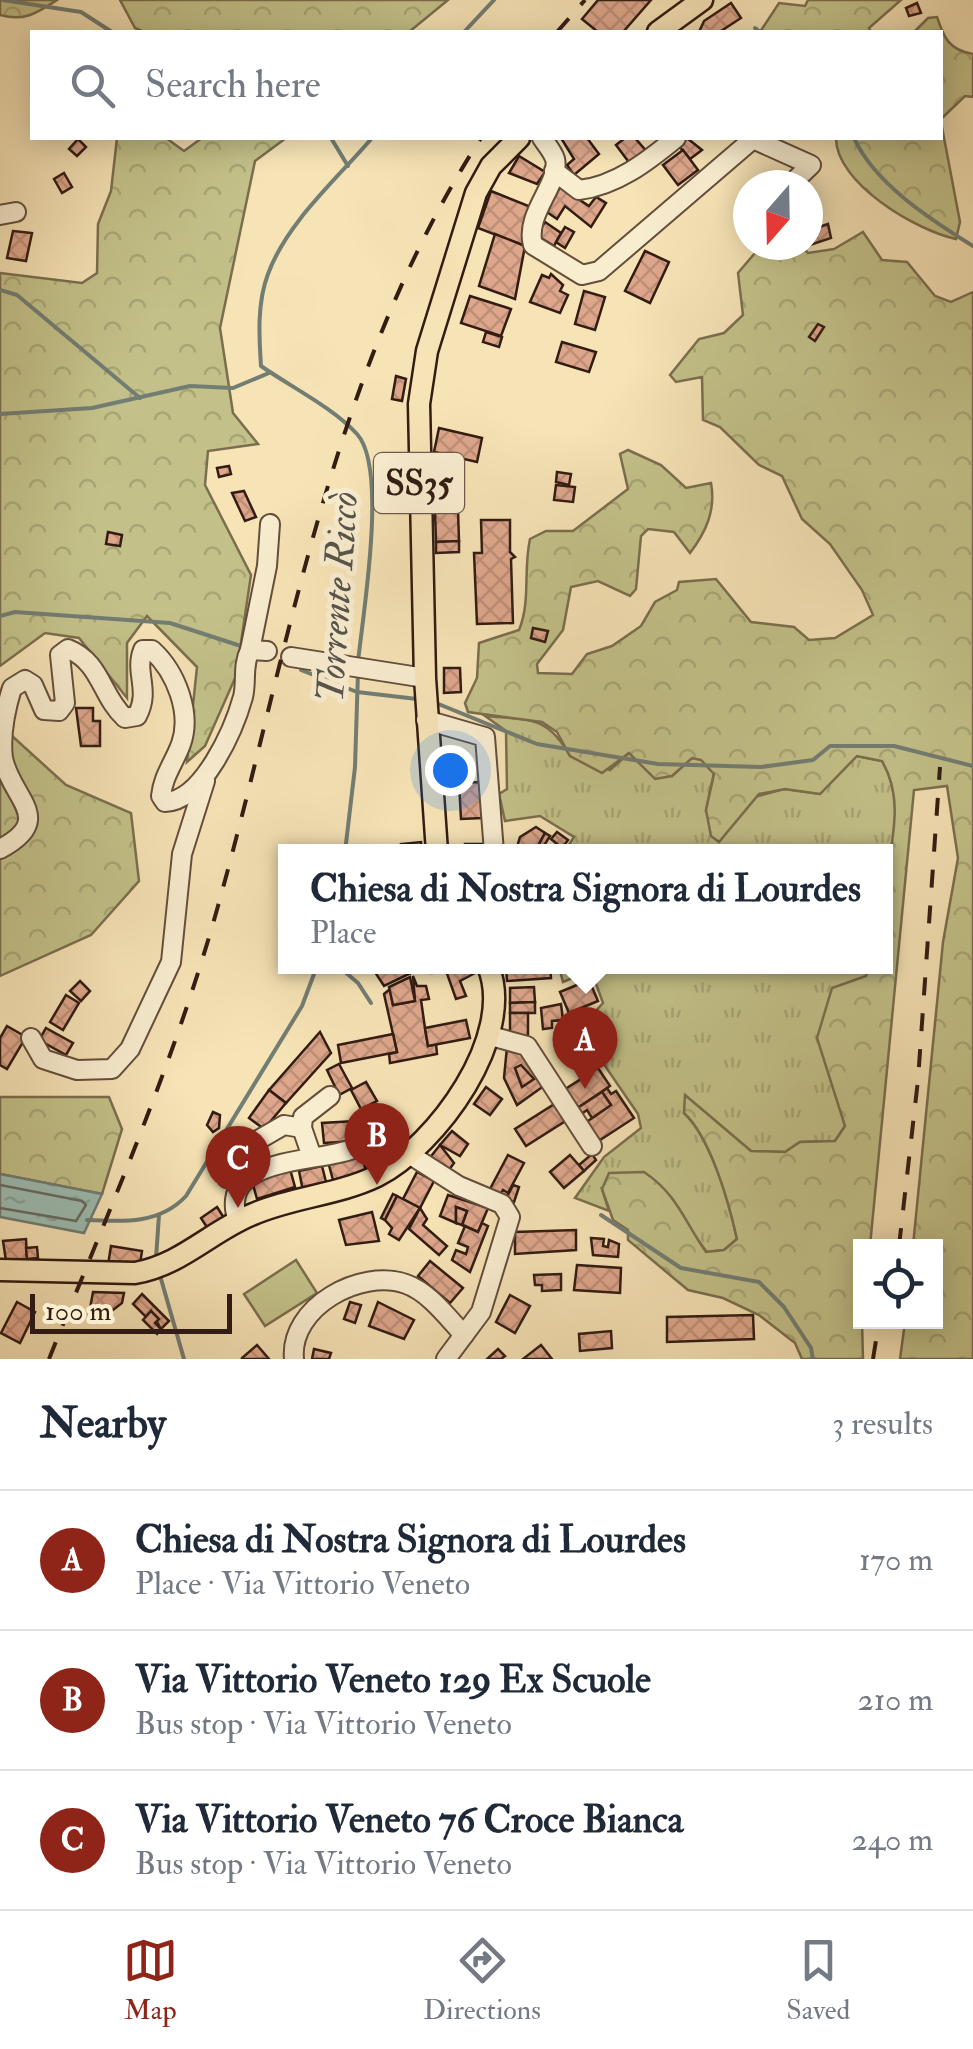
<!DOCTYPE html>
<meta charset="utf-8">
<style>
:root{--surface:#fff;--page:#f6f6f7;--text:#1f2937;--muted:#747a83;--line:#e0e1e3;--accent:#8f2418}
body{margin:0;font-family:"IM FELL Double Pica",serif;background:var(--page);color:var(--text)}
.controls{position:absolute;right:30px;bottom:30px;display:grid;overflow:hidden;border-radius:0px;box-shadow:0 5px 25px #0003}
.controls button{width:90px;height:90px;display:grid;place-items:center;padding:0;border:0;border-bottom:2px solid var(--line);background:var(--surface);color:var(--text);font:50px sans-serif}
.compass{position:absolute;left:733px;top:170px;width:90px;height:90px;border-radius:50%;background:var(--surface);box-shadow:0 5px 25px #0003;rotate:200deg}
.scale{position:absolute;left:30px;bottom:25px;width:202px;box-sizing:border-box;padding-left:10px;border:5px solid #321c13;border-top:0;font-size:28px;line-height:35px;white-space:nowrap;color:#321c13;-webkit-text-stroke:8px #f9edd0;paint-order:stroke}
.you{position:absolute;left:450px;top:770px;width:35px;height:35px;margin:-25px;border:8px solid #fff;border-radius:50%;background:#1a73e8;box-shadow:0 0 0 15px #1a73e833}
.badge{display:grid;place-items:center;width:65px;height:65px;border-radius:50%;background:var(--accent);color:#fff;font-size:32px;font-weight:700}
.pin{position:absolute;translate:-50% -82px;filter:drop-shadow(0 2px 5px #0008)}
.pin::after{content:'';position:absolute;top:52px;width:35px;height:30px;background:inherit;clip-path:polygon(0 0,100% 0,50% 100%)}
.popup{position:absolute;left:278px;top:844px;width:615px;height:130px;box-sizing:border-box;display:grid;place-content:center;border-radius:0px;background:var(--surface);filter:drop-shadow(0 2px 8px #0005);font-size:32px;white-space:nowrap;color:var(--muted)}
.popup b{font-size:38px;color:var(--text)}
.popup::after{content:'';position:absolute;left:50%;top:100%;margin-left:-20px;border:20px solid transparent;border-top-color:var(--surface)}
.list{margin:0;padding:0;list-style:none}
h2{display:flex;justify-content:space-between;align-items:center;height:130px;margin:0;padding:0 40px;font-size:42px}
h2 small{font-size:32px;font-weight:400;color:var(--muted)}
.list li{display:grid;grid-template-columns:65px 1fr auto;gap:30px;align-items:center;box-sizing:border-box;height:140px;padding:0 40px;border-top:2px solid var(--line)}
.list b{display:block;font-size:38px;white-space:nowrap}
.list p{margin:0;font-size:32px;white-space:nowrap;color:var(--muted)}
.list em{font-size:32px;font-style:normal;color:var(--muted)}
.icon{flex:none;width:55px;height:55px;fill:none;stroke:currentColor;stroke-width:2;stroke-linecap:round;stroke-linejoin:round}
.map{position:relative;flex:none;width:973px;height:1359px;overflow:hidden}
.search{position:absolute;background:var(--surface);box-shadow:0 5px 25px #0003;left:30px;right:30px;top:30px;height:110px;display:flex;align-items:center;gap:25px;box-sizing:border-box;padding:0 35px;border-radius:0px;color:var(--muted);font-size:38px}
.sheet{height:550px;background:var(--surface)}
nav{display:flex;justify-content:space-around;align-items:center;box-sizing:border-box;height:140px;border-top:2px solid var(--line);background:var(--surface);font-size:28px;color:var(--muted)}
nav a{display:grid;justify-items:center;gap:5px}
nav .on{color:var(--accent)}
.map>svg:first-child{display:block}
.grass{fill:url(#grass-tufts);stroke:#7a6e4e;stroke-width:2.5}
.forest{fill:url(#forest-crowns);stroke:#7a6e4e;stroke-width:2.5}
.pitch{fill:#c3c189;stroke:#7a6e4e;stroke-width:2.5}
.water{fill:url(#water-ripples);stroke:#727d73;stroke-width:2.5}
.lines{fill:none;stroke-linecap:round;stroke-linejoin:round}
.shore{stroke:#686c63;stroke-width:2.5}
.stream{stroke:#727d73;stroke-width:4}
.building{fill:url(#building-cross-hatch);stroke:#321c13;stroke-width:2.5}
.minor-casing{stroke:#634e3c;stroke-width:22}
.major-casing{stroke:#321c13;stroke-width:25}
.minor{stroke:#f9edd0;stroke-width:18}
.major{stroke:#f6e3b6;stroke-width:20}
.rail{stroke:#321c13;stroke-width:4;stroke-dasharray:18 18;stroke-linecap:butt}
.labels{text-anchor:middle;stroke-width:10;stroke-linejoin:round;paint-order:stroke}
.shield{fill:#f9edd0;stroke:#6e5b4c;stroke-width:2.5}
.shield-label{font-size:35px;font-weight:bold;fill:#321c13}
.water-label{font-size:40px;font-style:italic;fill:#57544b;stroke:#f9edd0}
</style>
<div class="map">
<svg width="973" height="1359" viewBox="0 0 973 1359">
<defs>
<pattern id="grass-tufts" width="24" height="20" patternUnits="userSpaceOnUse" patternTransform="scale(2.5)"><rect width="24" height="20" fill="#c3c189"/><path d="M3 7l-1-3M5 7V3M7 7l1-3M15 17l-1-3M17 17v-4M19 17l1-3" fill="none" stroke="#a8a575"/></pattern>
<pattern id="forest-crowns" width="20" height="18" patternUnits="userSpaceOnUse" patternTransform="scale(2.5)"><rect width="20" height="18" fill="#c3c189"/><path d="M2 6a3 3 0 1 1 6 0M12 15a3 3 0 1 1 6 0" fill="none" stroke="#a8a575"/></pattern>
<pattern id="water-ripples" width="26" height="14" patternUnits="userSpaceOnUse" patternTransform="scale(2.5)"><rect width="26" height="14" fill="#9dbdb3"/><path d="M2 4q2-2 4 0t4 0M15 11q2-2 4 0t4 0" fill="none" stroke="#88a299"/></pattern>
<pattern id="building-cross-hatch" width="8" height="8" patternUnits="userSpaceOnUse" patternTransform="scale(2.5)"><rect width="8" height="8" fill="#dea78c"/><path d="M0 0l8 8M0 8l8-8" fill="none" stroke="#bf8f78"/></pattern>
</defs>
<rect width="100%" height="100%" fill="#f6e3b6"/>
<filter id="stains"><feTurbulence type="fractalNoise" baseFrequency=".002" numOctaves="4"/><feColorMatrix values="0 0 0 0 .2 0 0 0 0 .09 0 0 0 0 .02 0 0 0 .5 -.17"/></filter>
<radialGradient id="worn" r=".72"><stop offset=".6" stop-color="#630" stop-opacity="0"/><stop offset="1" stop-color="#630" stop-opacity=".3"/></radialGradient>
<g class="grass">
<path d="M485 716C529 720 547 715 570 756L610 770 629 753 672 776 692 758 701 759 714 773 706 810 784 789 820 794 856 756 882 761C906 802 891 849 885 893V852L565 851 574 837 540 816 505 821 499 794 507 789 506 731Z"/>
<path d="M559 967H869L842 1108 845 1126 835 1141 800 1142 785 1152 751 1151 686 1096 684 1113C711 1138 729 1203 737 1239L724 1250 707 1252 686 1225 602 1189 609 1211 575 1198 604 1157 641 1128 638 1114 601 1060 592 1063 574 1035 603 1003 591 970 563 982Z"/>
</g>
<g class="forest">
<path d="M0 0H57C37 13 24 22 0 15Z"/>
<polygon points="120,0 448,0 409,32 144,32 135,28"/>
<polygon points="808,0 901,0 869,28 871,32 760,32 779,3 805,6"/>
<path d="M937 17C944 38 949 50 973 54V97L965 96 941 119 940 32H914L928 18Z"/>
<path d="M941 122 960 222 956 239C915 230 836 183 836 138H940Z"/>
<polygon points="117,138 166,138 184,151 202,138 286,138 255,161 220,328 233,413 258,444 208,451 205,485 251,575 236,676 205,746 187,762 197,667 147,616 127,643 127,698 79,638 45,633 0,666 0,273 82,283 97,273 98,224 111,191"/>
<path d="M863 232 882 260 907 262 935 296 951 302 973 292V1359H900L905 1322H936V1246H913L943 942 958 858 947 786 914 790 870 1246H860L863 1359H802L795 1343 759 1315 723 1298 688 1290 628 1240V1230L613 1220 602 1189 609 1173 644 1172C678 1195 684 1221 706 1252L724 1250 737 1239C729 1203 711 1138 684 1113L685 1095 751 1151 785 1152 800 1142 835 1141 845 1126 817 1038 832 988 866 976 869 967 885 966C885 943 883 918 885 894 888 848 907 804 882 761L857 756 820 794 785 789 759 794 719 842 711 836 706 810 714 774 701 760 692 758 672 776 655 779 629 753 602 773 570 756 557 732 542 722 468 712 465 703 477 678 479 643 519 630C531 601 523 570 530 539L546 531H573L628 489 620 454 628 450 661 465 686 488 711 483C716 510 706 532 690 553L674 532 648 529 641 536 636 589 630 596 598 581 571 587 563 630 537 664 538 673 572 674 587 654 612 646 641 626 655 602 677 590 679 582 716 579 751 622 794 627 809 640 835 638 873 615 862 590 830 544 802 519 782 476 759 465 720 427 703 420 702 377 676 382 670 375 699 339 724 333 743 315 738 273 755 253V245H801L808 253 834 249Z"/>
<polygon points="0,725 66,785 131,813 139,881 91,935 0,976"/>
<polygon points="0,1097 109,1097 122,1129 102,1194 0,1174"/>
</g>
<polygon class="pitch" points="296,1260 317,1293 265,1326 244,1294"/>
<polygon class="water" points="0,1174 102,1194 84,1233 0,1217"/>
<g class="lines">
<polyline class="shore" points="0,1185 82,1201 86,1205 76,1221 0,1208"/>
<g class="stream">
<polyline points="3,0 81,12 112,32"/>
<polyline points="755,28 760,32"/>
<polyline points="464,32 494,0"/>
<polyline points="331,138 348,166"/>
<path d="M854 138C875 184 931 220 973 246"/>
<polyline points="0,290 17,295 140,398"/>
<polyline points="0,414 92,408 190,386 233,388 269,373"/>
<polyline points="0,616 15,612 170,623 244,647"/>
<path d="M358 662C363 613 388 468 357 434 332 407 291 387 261 366 259 336 257 303 268 274 287 222 337 179 372 138"/>
<polyline points="301,670 357,692 417,699"/>
<polyline points="436,703 537,744 658,764 761,767 813,760 830,746 894,746 973,766"/>
<polyline points="345,852 355,767 358,672"/>
<polyline points="338,966 358,983 371,1003"/>
<polyline points="601,1215 681,1268 759,1282 784,1307 811,1348 813,1359"/>
<path d="M87 1220C124 1222 160 1224 186 1196L302 1006 317 966"/>
<polyline points="156,1258 159,1215"/>
<polyline points="159,1272 184,1359"/>
</g>
</g>
<g class="building">
<polygon points="598,0 651,0 623,32 598,32 582,19"/>
<polygon points="731,3 741,18 721,31 699,32 704,21"/>
<polygon points="917,3 921,13 909,16 906,8"/>
<polygon points="561,138 587,138 599,154 574,175 567,165 574,159"/>
<polygon points="625,138 635,138 648,153 631,165 616,145"/>
<polygon points="687,138 702,150 690,159 678,145"/>
<polygon points="78,139 86,147 77,156 69,149"/>
<polygon points="683,150 698,170 678,185 663,165"/>
<polygon points="519,156 545,172 537,184 509,173"/>
<polygon points="64,173 72,187 62,193 54,179"/>
<polygon points="560,187 589,206 596,197 606,203 591,227 565,206 557,219 547,212"/>
<polygon points="748,188 748,207 738,198"/>
<polygon points="491,191 531,207 525,246 478,228"/>
<polygon points="545,222 561,233 554,246 536,235"/>
<polygon points="828,224 831,238 807,246 808,231"/>
<polygon points="565,227 574,232 565,248 556,242"/>
<polygon points="13,231 32,233 26,261 7,258"/>
<polygon points="495,234 525,246 515,299 479,286"/>
<polygon points="645,251 669,262 650,303 625,291"/>
<polygon points="551,274 563,285 560,291 568,295 560,313 530,302 542,275 549,278"/>
<polygon points="584,291 605,297 595,330 575,324"/>
<polygon points="470,296 511,309 501,336 461,323"/>
<polygon points="818,324 824,327 815,341 809,337"/>
<polygon points="486,332 502,337 499,347 483,342"/>
<polygon points="562,342 596,352 589,372 556,362"/>
<polygon points="396,376 406,379 402,401 392,399"/>
<polygon points="439,428 482,438 477,462 434,452"/>
<polygon points="434,452 454,457 454,474 434,475"/>
<polygon points="229,466 231,474 219,477 217,468"/>
<polygon points="392,470 406,470 407,495 393,496"/>
<polygon points="557,472 571,474 569,485 556,482"/>
<polygon points="454,474 455,505 435,505 434,475"/>
<polygon points="556,485 575,487 573,502 554,500"/>
<polygon points="244,491 256,517 245,521 232,493"/>
<polygon points="458,510 459,541 436,542 435,511"/>
<polygon points="481,520 510,520 510,552 515,557 511,559 513,623 477,624 474,553 482,553"/>
<polygon points="108,532 122,535 120,546 106,544"/>
<polygon points="459,541 459,552 436,553 436,542"/>
<polygon points="533,628 548,631 545,642 531,638"/>
<polygon points="444,668 460,668 461,692 444,693"/>
<polygon points="76,708 93,708 93,721 100,721 100,746 81,746"/>
<polygon points="480,782 482,818 461,819 459,783"/>
<polygon points="536,827 545,833 536,850 517,847 520,837"/>
<polygon points="557,832 568,840 562,848 551,839"/>
<polygon points="545,833 550,836 540,852 536,850"/>
<polygon points="421,842 422,852 402,852 401,844"/>
<polygon points="465,844 486,844 487,852 465,852"/>
<polygon points="371,966 411,966 413,972 384,986"/>
<polygon points="411,966 429,966 431,973 413,972"/>
<polygon points="475,966 477,972 460,981 466,996 456,999 445,968"/>
<polygon points="506,966 550,966 551,978 507,981"/>
<polygon points="413,976 417,986 426,986 429,999 421,1000 425,1028 428,1046 436,1044 437,1054 390,1063 389,1054 397,1052 384,994 390,989 393,1005 415,1001"/>
<polygon points="410,977 415,1001 393,1005 389,987"/>
<polygon points="589,980 598,1001 569,1013 560,992"/>
<polygon points="80,981 90,991 81,1001 70,991"/>
<polygon points="534,987 535,1002 510,1003 510,988"/>
<polygon points="66,995 79,1003 63,1030 50,1022"/>
<polygon points="535,1002 535,1013 510,1013 510,1003"/>
<polygon points="561,1004 563,1020 552,1021 552,1028 543,1029 541,1008"/>
<polygon points="510,1013 528,1013 528,1037 510,1036"/>
<polygon points="466,1020 470,1038 428,1046 425,1028"/>
<polygon points="7,1026 26,1037 7,1069 0,1065 0,1038"/>
<polygon points="46,1028 73,1043 66,1055 39,1040"/>
<polygon points="320,1032 331,1053 286,1103 269,1090"/>
<polygon points="393,1034 397,1052 341,1063 338,1045"/>
<polygon points="507,1047 522,1047 548,1083 517,1105 504,1078"/>
<polygon points="339,1064 352,1088 339,1095 327,1070"/>
<polygon points="521,1065 534,1079 522,1087 515,1068"/>
<polygon points="598,1068 610,1086 576,1109 564,1090"/>
<polygon points="366,1082 377,1101 361,1109 351,1090"/>
<polygon points="486,1087 502,1099 490,1115 474,1104"/>
<polygon points="607,1088 611,1094 616,1091 634,1118 597,1142 585,1123 611,1105 602,1092"/>
<polygon points="269,1090 286,1103 264,1129 249,1118"/>
<polygon points="602,1092 611,1105 592,1118 587,1110 580,1115 576,1109"/>
<polygon points="556,1103 567,1120 526,1146 515,1129"/>
<polygon points="213,1112 220,1115 219,1128 213,1132 207,1125"/>
<polygon points="355,1121 357,1141 324,1143 322,1123"/>
<polygon points="386,1130 399,1146 379,1163 366,1148"/>
<polygon points="452,1131 468,1144 460,1156 440,1145"/>
<polygon points="440,1145 454,1163 446,1174 428,1160"/>
<polygon points="360,1149 366,1171 333,1180 327,1158"/>
<polygon points="592,1154 596,1160 584,1171 579,1165"/>
<polygon points="508,1155 524,1163 508,1193 503,1190 500,1195 490,1189"/>
<polygon points="570,1155 584,1171 564,1188 550,1172"/>
<polygon points="322,1166 327,1186 303,1191 299,1171"/>
<polygon points="290,1169 295,1187 257,1199 252,1181"/>
<polygon points="417,1172 434,1181 420,1208 403,1199"/>
<polygon points="513,1185 519,1187 514,1202 506,1199"/>
<polygon points="393,1194 397,1196 385,1220 381,1218"/>
<polygon points="448,1195 488,1208 478,1232 462,1225 467,1211 456,1207 456,1223 440,1216"/>
<polygon points="397,1196 420,1208 399,1240 389,1234 392,1228 385,1220"/>
<polygon points="217,1207 226,1221 210,1232 201,1218"/>
<polygon points="456,1207 467,1211 462,1225 456,1223"/>
<polygon points="420,1208 427,1219 423,1225 447,1246 439,1255 409,1229"/>
<polygon points="372,1212 379,1241 346,1245 339,1220"/>
<polygon points="482,1223 488,1226 470,1272 452,1260 456,1250 466,1254 468,1247 458,1243 465,1226 478,1232"/>
<polygon points="576,1230 576,1250 515,1254 515,1232"/>
<polygon points="591,1238 604,1239 603,1246 608,1247 609,1240 619,1244 618,1257 593,1255"/>
<polygon points="26,1239 27,1259 6,1261 3,1241"/>
<polygon points="111,1246 142,1251 140,1264 108,1265"/>
<polygon points="37,1247 38,1258 27,1259 26,1248"/>
<polygon points="430,1261 463,1288 450,1303 418,1276"/>
<polygon points="577,1265 621,1268 620,1293 574,1290"/>
<polygon points="561,1274 561,1290 542,1291 542,1285 535,1285 534,1275"/>
<polygon points="93,1292 124,1293 122,1303 97,1322 89,1314"/>
<polygon points="142,1294 169,1321 161,1329 151,1311 146,1317 133,1304"/>
<polygon points="510,1295 530,1306 515,1333 496,1322"/>
<polygon points="17,1302 35,1312 20,1343 1,1333"/>
<polygon points="350,1302 361,1305 355,1323 344,1319"/>
<polygon points="378,1302 414,1320 404,1339 369,1326"/>
<polygon points="151,1311 159,1319 155,1323 161,1329 157,1334 143,1320"/>
<polygon points="753,1315 754,1339 667,1342 667,1317"/>
<polygon points="611,1331 612,1348 580,1351 579,1334"/>
<polygon points="257,1345 269,1359 243,1359 242,1358"/>
<polygon points="541,1345 552,1359 523,1359"/>
<polygon points="314,1349 331,1353 329,1359 312,1359"/>
<polygon points="498,1349 505,1356 501,1359 487,1359"/>
</g>
<g class="lines">
<g class="minor-casing">
<g id="minor">
<path d="M542 138C546 144 553 152 555 159 561 183 524 214 533 245L582 275 599 271 753 139 811 165 790 185"/>
<path d="M554 171 579 190C616 186 648 161 676 138"/>
<polyline points="0,215 16,212"/>
<polyline points="250,650 267,566 270,524"/>
<polyline points="291,657 425,678"/>
<polyline points="426,720 485,737 494,852"/>
<path d="M0 849C57 819 11 799 3 758 0 734 5 711 12 688L25 680 33 685 44 710 59 711 65 703 60 655 68 649C101 662 101 696 125 718L137 716C151 690 134 673 143 650H152C176 672 192 713 181 744 174 763 163 776 161 796L165 802C203 801 234 729 243 697 247 681 242 666 250 650L267 651"/>
<polyline points="491,1036 527,1046 592,1146"/>
<polyline points="31,1038 43,1059 77,1070 112,1069 130,1049 171,962 182,854 205,781"/>
<polyline points="409,1154 459,1186 502,1204 510,1217 481,1312 446,1359"/>
<polyline points="312,1157 302,1128 303,1117 330,1096"/>
<polyline points="227,1178 246,1147 284,1125 302,1128"/>
<path d="M238 1222C215 1152 325 1165 360 1146 367 1142 373 1135 379 1130"/>
<path d="M294 1359C289 1307 361 1268 406 1284 429 1292 448 1318 464 1335"/>
</g>
</g>
<g class="major-casing">
<g id="major">
<polyline points="658,32 702,0"/>
<polyline points="437,852 425,678 419,404 427,351 476,193 491,166 519,138"/>
<path d="M0 1270 135 1273C181 1265 210 1232 251 1215 291 1197 338 1195 377 1176 436 1146 517 1036 488 966"/>
</g>
</g>
<use href="#minor" class="minor"/>
<use href="#major" class="major"/>
<g class="rail">
<polyline points="557,32 585,0"/>
<polyline points="899,1246 918,1080 940,767"/>
<path d="M49 1359C109 1210 175 1061 218 906 291 644 331 370 481 138"/>
<polyline points="873,1359 879,1322"/>
</g>
</g>
<g class="labels">
<rect class="shield" x="374" y="453" width="90" height="60" rx="8"/>
<g class="shield-label">
<text x="419" y="495">SS35</text>
</g>
<g class="water-label">
<text transform="translate(336 597) rotate(-86)" y="14">Torrente Riccò</text>
</g>
</g>
<rect width="100%" height="100%" filter="url(#stains)"/>
<rect width="100%" height="100%" fill="url(#worn)"/>
</svg>
<div class="controls">
<button><svg class="icon" aria-label="locate" viewBox="0 0 24 24"><circle cx="12" cy="12" r="6"/><path d="M12 2v4M12 18v4M2 12h4M18 12h4"/></svg></button>
</div>
<svg class="compass" viewBox="-18 -18 36 36"><path d="M0-13l5 13h-10z" fill="#e53935"/><path d="M0 13l5-13h-10z" fill="#747a83"/></svg>
<div class="scale">100 m</div>
<div class="you"></div>
<div class="pin badge" style="left:585px;top:1089px">A</div>
<div class="popup"><b>Chiesa di Nostra Signora di Lourdes</b>Place</div>
<div class="pin badge" style="left:377px;top:1185px">B</div>
<div class="pin badge" style="left:238px;top:1208px">C</div>
<div class="search"><svg class="icon" aria-label="search" viewBox="0 0 24 24"><circle cx="10" cy="10" r="6"/><path d="M15 15l6 6"/></svg>Search here</div>
</div>
<section class="sheet">
<h2>Nearby<small>3 results</small></h2>
<ul class="list">
<li><span class="badge">A</span><div><b>Chiesa di Nostra Signora di Lourdes</b><p>Place · Via Vittorio Veneto</p></div><em>170 m</em></li>
<li><span class="badge">B</span><div><b>Via Vittorio Veneto 129 Ex Scuole</b><p>Bus stop · Via Vittorio Veneto</p></div><em>210 m</em></li>
<li><span class="badge">C</span><div><b>Via Vittorio Veneto 76 Croce Bianca</b><p>Bus stop · Via Vittorio Veneto</p></div><em>240 m</em></li>
</ul>
</section>
<nav>
<a class="on"><svg class="icon" aria-label="map" viewBox="0 0 24 24"><path d="M3 6l6-2 6 2 6-2v14l-6 2-6-2-6 2zM9 4v14M15 6v14"/></svg>Map</a>
<a><svg class="icon" aria-label="directions" viewBox="0 0 24 24"><path d="M12 3l9 9-9 9-9-9zM9 14v-3h6M13 9l2 2-2 2"/></svg>Directions</a>
<a><svg class="icon" aria-label="saved" viewBox="0 0 24 24"><path d="M7 4h10v16l-5-4-5 4z"/></svg>Saved</a>
</nav>
